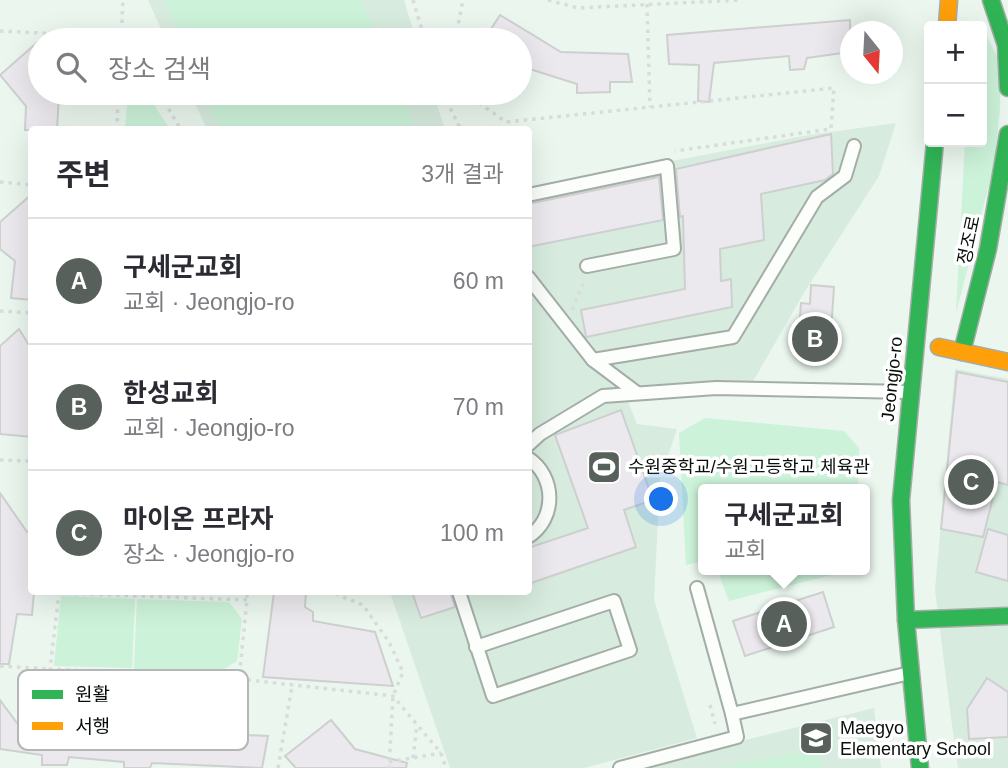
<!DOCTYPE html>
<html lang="ko">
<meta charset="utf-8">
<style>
:root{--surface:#fff;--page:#f7f7f7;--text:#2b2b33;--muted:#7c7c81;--line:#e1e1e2;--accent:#57605a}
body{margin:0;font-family:Helvetica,"Noto Sans KR",sans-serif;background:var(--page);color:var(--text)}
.controls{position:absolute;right:21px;top:21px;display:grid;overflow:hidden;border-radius:7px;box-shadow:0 7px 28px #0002}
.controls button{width:63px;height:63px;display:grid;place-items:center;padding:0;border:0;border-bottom:2px solid var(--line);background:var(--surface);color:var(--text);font:35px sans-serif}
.compass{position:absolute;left:840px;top:21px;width:63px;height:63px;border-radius:50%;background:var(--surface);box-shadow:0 7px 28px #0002;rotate:162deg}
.you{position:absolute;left:662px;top:500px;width:24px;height:24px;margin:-18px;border:5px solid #fff;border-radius:50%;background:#1a73e8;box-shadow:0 0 0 10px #1a73e833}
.badge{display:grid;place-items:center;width:46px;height:46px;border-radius:50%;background:var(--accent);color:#fff;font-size:23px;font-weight:700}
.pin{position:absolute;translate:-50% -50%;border:4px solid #fff;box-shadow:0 2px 7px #0006}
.popup{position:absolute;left:698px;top:484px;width:172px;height:91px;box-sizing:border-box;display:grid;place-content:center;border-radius:7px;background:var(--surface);filter:drop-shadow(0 2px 5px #0005);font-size:23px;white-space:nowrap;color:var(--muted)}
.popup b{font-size:26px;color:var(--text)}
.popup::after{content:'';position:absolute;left:50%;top:100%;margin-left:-14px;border:14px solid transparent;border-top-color:var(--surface)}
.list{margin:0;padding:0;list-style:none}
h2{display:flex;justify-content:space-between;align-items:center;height:91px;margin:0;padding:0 28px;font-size:30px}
h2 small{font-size:23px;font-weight:400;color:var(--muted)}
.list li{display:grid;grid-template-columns:46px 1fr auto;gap:21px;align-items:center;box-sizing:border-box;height:126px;padding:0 28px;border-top:2px solid var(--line)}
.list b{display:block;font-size:26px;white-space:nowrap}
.list p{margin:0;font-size:23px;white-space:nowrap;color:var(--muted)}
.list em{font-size:23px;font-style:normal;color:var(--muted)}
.icon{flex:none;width:38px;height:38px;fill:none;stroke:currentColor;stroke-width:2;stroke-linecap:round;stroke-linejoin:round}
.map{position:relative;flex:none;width:1008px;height:768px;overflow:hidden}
.search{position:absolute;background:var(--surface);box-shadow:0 7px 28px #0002;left:28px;top:28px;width:504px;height:77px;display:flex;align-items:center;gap:18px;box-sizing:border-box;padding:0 24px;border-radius:38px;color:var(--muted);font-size:26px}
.panel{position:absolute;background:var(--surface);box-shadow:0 7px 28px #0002;left:28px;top:126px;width:504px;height:469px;border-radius:7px}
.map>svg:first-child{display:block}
.built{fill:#d7ecde}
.green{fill:#ccf2d9}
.building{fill:#ebe9ed;stroke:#cdd0cf;stroke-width:2}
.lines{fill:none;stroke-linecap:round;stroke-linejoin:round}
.lane-casing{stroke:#a4ada6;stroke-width:16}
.fast-casing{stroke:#a4ada6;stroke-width:19}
.slow-casing{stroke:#a4ada6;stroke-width:19}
.path{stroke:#d9ddda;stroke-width:3.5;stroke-dasharray:3.5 5;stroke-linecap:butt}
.lane{stroke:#fcfefc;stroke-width:12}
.fast{stroke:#30b455;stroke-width:16}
.slow{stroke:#ff9f0a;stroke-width:16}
.labels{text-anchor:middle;stroke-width:7;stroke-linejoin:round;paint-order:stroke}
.street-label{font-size:18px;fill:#080f0a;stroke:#fff}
.poi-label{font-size:18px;fill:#080f0a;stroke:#fff;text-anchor:start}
.key{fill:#fff;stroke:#b5b7b6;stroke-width:2}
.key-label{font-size:19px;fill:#080f0a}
</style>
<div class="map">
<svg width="1008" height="768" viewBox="0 0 1008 768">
<rect width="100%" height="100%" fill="#eaf6ee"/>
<g class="built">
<polygon points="148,0 404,0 416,40 166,40"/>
<polygon points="190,93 433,93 445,129 207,129"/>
<polygon points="896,123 879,176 805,291 748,390 626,397 637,424 677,429 660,479 654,600 697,738 584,768 450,768 390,592 528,592 529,188 809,135"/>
<polygon points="955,369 1008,379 1008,768 958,768 950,710 935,590"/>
<polygon points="874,708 881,768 633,768"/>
</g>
<g class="green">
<polygon points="165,0 361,0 378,40 182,40"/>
<polygon points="982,27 1000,62 1000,108 995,162 956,313 965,142 982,142"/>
<polygon points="128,93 146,93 170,129 125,129"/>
<polygon points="204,93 400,93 416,129 220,129"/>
<polygon points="705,418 844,431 859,448 858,489 704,489 703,561 686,565 679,433"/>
<polygon points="717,570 851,570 729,601"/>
<polygon points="61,596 135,599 132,668 54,666"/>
<polygon points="137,599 229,602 242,619 237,661 217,673 134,669"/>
<polygon points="818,749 821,768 716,768"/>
</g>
<g class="building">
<polygon points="500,15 561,52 628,54 632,82 610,82 610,92 577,93 577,84 520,66 520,40 484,40"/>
<polygon points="850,20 850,52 807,58 804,69 790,70 789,56 714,63 709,102 698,101 699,65 669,64 667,35"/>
<polygon points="40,40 40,93 59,93 57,130 25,130 26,106 0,75"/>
<polygon points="831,134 833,174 825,180 761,194 764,240 720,249 721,281 731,279 732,307 586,337 581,310 685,289 683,216 680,217 676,169"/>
<polygon points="659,177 663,220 528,247 528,204"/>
<polygon points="32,194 32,300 11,298 15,261 0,249 0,222"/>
<polygon points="811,285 834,287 829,360 797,358 801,303 810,304"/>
<polygon points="19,329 32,350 32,437 0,434 0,346"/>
<polygon points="957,372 1008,382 1008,485 997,482 983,537 941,529"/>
<polygon points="621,410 653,500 624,510 636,547 528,584 528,548 588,528 555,435"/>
<polygon points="0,493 27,532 32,531 32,592 34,592 32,615 17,614 9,664 0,664"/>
<polygon points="988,529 1008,535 1008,581 976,572"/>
<polygon points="274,592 306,592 305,607 313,612 313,621 375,632 393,686 263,677"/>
<polygon points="412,592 450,592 455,607 421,618"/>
<polygon points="823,592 834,627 745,656 733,621"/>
<polygon points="987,678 1008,692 1008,737 969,739 967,709"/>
<polygon points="0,700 17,723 268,736 262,768 152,763 150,768 124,768 124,762 69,757 67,765 42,765 42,755 0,749"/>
<polygon points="331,720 355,749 407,763 406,768 296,768 285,756"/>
</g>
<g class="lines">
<g class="lane-casing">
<g id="lane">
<polyline points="528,195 667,166 674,249 587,266"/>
<polyline points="528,277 593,360"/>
<polyline points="637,393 593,360 733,337 817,197 845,176 854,146"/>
<polyline points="528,445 540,434 603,396 716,388 909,392"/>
<path d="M528 458C556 476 557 519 528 537"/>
<polyline points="697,588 732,714 910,673"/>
<polyline points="459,592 493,696 630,650 614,601 476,647"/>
<polyline points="620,768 737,737 732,714"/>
</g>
</g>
<g class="fast-casing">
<g id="fast">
<polyline points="991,0 1006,45 1008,88"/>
<polyline points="962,352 988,249 1008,134"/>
<polyline points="906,620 1008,616"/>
<polyline points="920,768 906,620 901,500 935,142"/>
</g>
</g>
<g class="slow-casing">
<g id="slow">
<polyline points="947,26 949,0"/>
<polyline points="939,347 1008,362"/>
</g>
</g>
<g class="path">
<polyline points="413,0 425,40"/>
<polyline points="548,0 578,8 741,0"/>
<polyline points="647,4 650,107"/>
<polyline points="0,31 121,37"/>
<polyline points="121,40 123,0"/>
<polyline points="455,40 463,0"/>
<polyline points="163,93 165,103 181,130"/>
<polyline points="443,93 461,130"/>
<polyline points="465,93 506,122 834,88 831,129 675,151"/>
<polyline points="117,130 118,93"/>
<polyline points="0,182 32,185"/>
<polyline points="572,310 584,282"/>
<polyline points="0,311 32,313"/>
<polyline points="0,460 32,461"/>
<polyline points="338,592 338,595 363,605 389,642 403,672 393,696 389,768"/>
<polyline points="247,600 59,593 50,669 239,679 247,600 247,592"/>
<polyline points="0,666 50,669"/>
<polyline points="239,679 393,696 441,753 446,768"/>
<polyline points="710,705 715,724"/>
<polyline points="413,758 417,724"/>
<polyline points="389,762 441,753"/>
<polyline points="278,768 292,686"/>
</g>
<use href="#lane" class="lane"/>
<use href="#fast" class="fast"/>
<use href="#slow" class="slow"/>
</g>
<defs>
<g id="stadium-square" transform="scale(1.75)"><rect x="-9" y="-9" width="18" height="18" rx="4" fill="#57605a" stroke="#fff"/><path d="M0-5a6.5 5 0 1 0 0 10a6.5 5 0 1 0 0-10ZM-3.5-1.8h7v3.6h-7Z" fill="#fff"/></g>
<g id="school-square" transform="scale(1.75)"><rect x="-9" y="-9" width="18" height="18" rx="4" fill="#57605a" stroke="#fff"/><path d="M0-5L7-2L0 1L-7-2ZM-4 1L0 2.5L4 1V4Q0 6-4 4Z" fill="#fff"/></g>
</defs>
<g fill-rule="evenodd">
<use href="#stadium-square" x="604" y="467"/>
<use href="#school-square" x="816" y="738"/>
</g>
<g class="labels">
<g class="street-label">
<text transform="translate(969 240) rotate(-78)" y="6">정조로</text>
<text transform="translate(892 379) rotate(-84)" y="6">Jeongjo-ro</text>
</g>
<g class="poi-label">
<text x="628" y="473">수원중학교/수원고등학교 체육관</text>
<text x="840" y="734">Maegyo<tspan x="840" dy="21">Elementary School</tspan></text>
</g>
</g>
<rect x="18" y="670" width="230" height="80" rx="10" class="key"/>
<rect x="32" y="690" width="31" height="9" fill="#30b455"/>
<rect x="32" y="722" width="31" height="8" fill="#ff9f0a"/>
<g class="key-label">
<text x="75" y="701">원활</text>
<text x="75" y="733">서행</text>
</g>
</svg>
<div class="controls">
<button>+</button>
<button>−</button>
</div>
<svg class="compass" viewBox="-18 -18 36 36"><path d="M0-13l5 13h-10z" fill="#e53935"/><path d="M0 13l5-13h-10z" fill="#7c7c81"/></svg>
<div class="you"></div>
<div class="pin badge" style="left:784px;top:624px">A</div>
<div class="popup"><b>구세군교회</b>교회</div>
<div class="pin badge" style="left:815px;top:339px">B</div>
<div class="pin badge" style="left:971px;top:482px">C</div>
<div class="search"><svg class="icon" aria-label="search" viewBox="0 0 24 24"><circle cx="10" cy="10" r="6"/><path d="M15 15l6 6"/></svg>장소 검색</div>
<section class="panel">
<h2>주변<small>3개 결과</small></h2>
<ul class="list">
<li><span class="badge">A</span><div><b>구세군교회</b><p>교회 · Jeongjo-ro</p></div><em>60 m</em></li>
<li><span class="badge">B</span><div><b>한성교회</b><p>교회 · Jeongjo-ro</p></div><em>70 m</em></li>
<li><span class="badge">C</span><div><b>마이온 프라자</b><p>장소 · Jeongjo-ro</p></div><em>100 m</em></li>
</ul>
</section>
</div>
